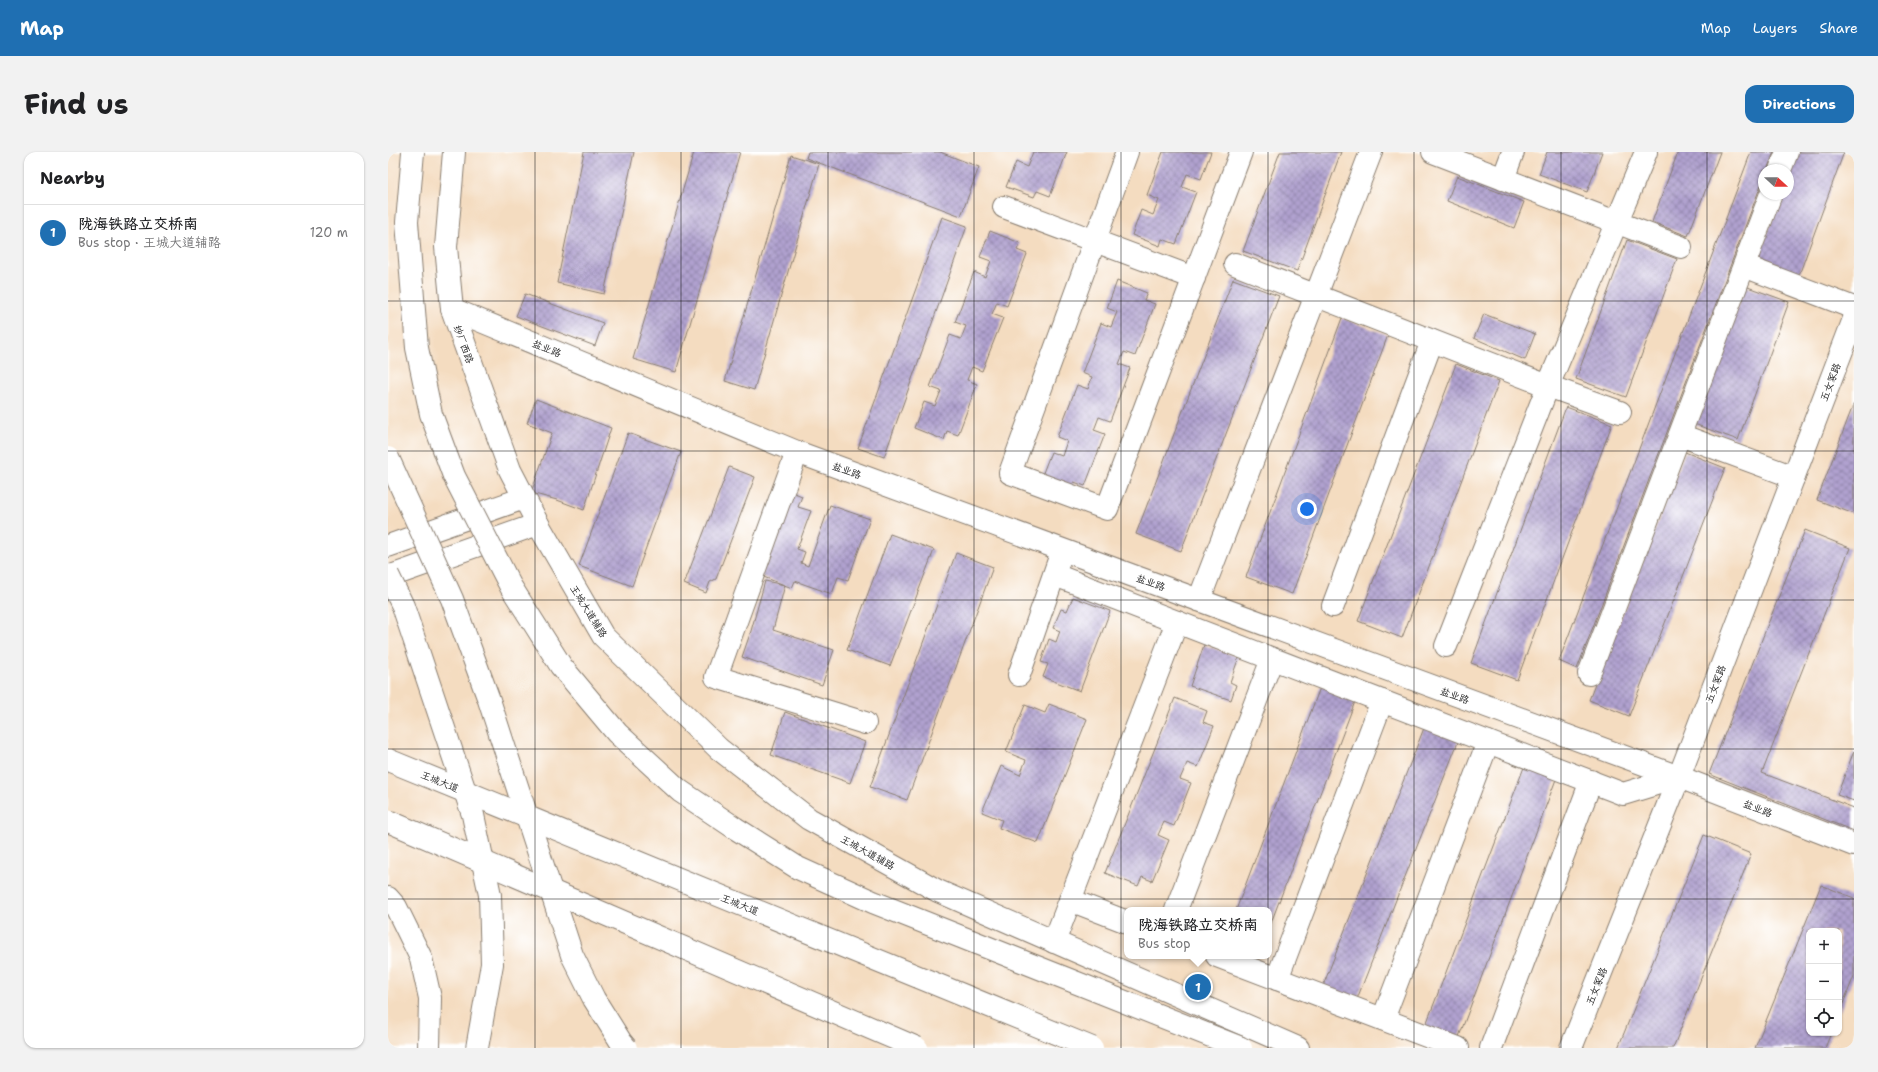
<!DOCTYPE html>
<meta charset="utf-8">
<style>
:root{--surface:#fff;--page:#f2f2f2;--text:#202124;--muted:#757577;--line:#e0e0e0;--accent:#1f6fb2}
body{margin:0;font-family:"Shantell Sans","LXGW WenKai TC",sans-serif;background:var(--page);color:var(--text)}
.controls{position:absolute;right:12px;bottom:12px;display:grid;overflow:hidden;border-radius:8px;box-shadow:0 1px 3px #0004}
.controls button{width:36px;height:36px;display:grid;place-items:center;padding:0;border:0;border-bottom:1px solid var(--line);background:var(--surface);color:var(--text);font:20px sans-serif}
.compass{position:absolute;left:1370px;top:12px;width:36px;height:36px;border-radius:50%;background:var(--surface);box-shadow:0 1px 3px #0004;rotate:111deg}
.you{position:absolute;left:919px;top:357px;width:14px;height:14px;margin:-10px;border:3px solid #fff;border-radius:50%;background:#1a73e8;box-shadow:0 0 0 6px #1a73e833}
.badge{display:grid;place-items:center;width:26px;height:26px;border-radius:50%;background:var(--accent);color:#fff;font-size:13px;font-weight:700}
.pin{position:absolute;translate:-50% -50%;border:2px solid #fff;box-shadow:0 1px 4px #0006}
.popup{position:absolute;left:736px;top:755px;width:148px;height:52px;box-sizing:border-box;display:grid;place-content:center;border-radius:8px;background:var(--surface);filter:drop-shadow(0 1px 3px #0005);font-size:13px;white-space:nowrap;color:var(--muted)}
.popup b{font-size:15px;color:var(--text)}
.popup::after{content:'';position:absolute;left:50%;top:100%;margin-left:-8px;border:8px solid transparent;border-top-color:var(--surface)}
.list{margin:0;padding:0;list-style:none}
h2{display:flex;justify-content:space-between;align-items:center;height:52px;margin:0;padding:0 16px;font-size:17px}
h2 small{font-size:13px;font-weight:400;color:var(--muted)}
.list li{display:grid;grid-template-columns:26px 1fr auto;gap:12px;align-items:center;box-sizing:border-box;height:56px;padding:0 16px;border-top:1px solid var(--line)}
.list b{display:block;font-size:15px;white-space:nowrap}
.list p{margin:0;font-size:13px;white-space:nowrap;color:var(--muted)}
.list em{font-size:13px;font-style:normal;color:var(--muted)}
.icon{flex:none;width:22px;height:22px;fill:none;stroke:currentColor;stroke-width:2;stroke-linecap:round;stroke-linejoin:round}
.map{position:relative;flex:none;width:1466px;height:896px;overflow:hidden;border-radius:12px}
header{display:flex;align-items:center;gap:24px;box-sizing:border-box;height:56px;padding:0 20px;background:var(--accent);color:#fff}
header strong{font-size:19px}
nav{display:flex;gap:22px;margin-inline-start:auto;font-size:14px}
.intro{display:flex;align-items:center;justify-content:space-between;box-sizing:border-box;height:96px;padding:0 24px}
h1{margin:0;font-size:28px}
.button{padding:10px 18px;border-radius:12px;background:var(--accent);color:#fff;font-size:14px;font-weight:700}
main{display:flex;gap:24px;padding:0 24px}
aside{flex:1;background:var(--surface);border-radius:12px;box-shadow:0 1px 3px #0004}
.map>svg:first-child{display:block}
.building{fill:url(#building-cross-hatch)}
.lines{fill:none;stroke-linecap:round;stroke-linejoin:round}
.minor-casing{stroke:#887c6e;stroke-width:24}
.major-casing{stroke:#887c6e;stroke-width:24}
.highway-casing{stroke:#887c6e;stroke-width:24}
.minor{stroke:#fff;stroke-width:22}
.major{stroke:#fff;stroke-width:22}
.highway{stroke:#fff;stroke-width:22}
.highway-bridge-casing{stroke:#887c6e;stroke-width:24;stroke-linecap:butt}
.highway-bridge{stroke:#fff;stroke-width:22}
.grid{fill:none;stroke:#1c1c1c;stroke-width:1;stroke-opacity:0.55}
.labels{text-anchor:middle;stroke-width:3.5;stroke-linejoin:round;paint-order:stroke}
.street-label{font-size:10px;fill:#1c1c1c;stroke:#fff}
</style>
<header>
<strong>Map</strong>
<nav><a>Map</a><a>Layers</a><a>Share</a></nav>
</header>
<div class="intro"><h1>Find us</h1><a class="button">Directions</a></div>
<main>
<aside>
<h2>Nearby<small></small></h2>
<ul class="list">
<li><span class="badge">1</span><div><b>陇海铁路立交桥南</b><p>Bus stop · 王城大道辅路</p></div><em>120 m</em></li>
</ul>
</aside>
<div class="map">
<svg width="1466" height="896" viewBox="0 0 1466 896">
<defs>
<pattern id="building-cross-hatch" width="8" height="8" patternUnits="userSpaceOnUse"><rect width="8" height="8" fill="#b0a1cf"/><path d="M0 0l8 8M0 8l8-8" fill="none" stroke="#8e82a7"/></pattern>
</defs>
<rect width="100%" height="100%" fill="#fff"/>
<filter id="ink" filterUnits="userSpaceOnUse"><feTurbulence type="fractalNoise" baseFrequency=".025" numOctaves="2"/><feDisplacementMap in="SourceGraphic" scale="8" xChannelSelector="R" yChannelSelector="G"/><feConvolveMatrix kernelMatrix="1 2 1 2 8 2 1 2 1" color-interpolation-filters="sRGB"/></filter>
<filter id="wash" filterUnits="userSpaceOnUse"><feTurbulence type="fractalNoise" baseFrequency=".012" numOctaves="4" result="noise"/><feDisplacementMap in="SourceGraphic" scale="16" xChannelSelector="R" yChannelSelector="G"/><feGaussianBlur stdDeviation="0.9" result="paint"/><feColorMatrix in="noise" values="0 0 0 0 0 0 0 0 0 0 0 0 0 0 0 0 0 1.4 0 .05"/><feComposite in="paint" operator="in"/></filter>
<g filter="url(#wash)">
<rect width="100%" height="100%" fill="#f4dcc0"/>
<g id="blocks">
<g class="building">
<polygon points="196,0 246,0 216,142 169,131"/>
<polygon points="306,0 352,0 288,220 245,207"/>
<polygon points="420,0 552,0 591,15 573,64 418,6"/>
<polygon points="645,0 679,0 662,44 649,39 646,45 618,35 628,10 639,15"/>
<polygon points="775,0 823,0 813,27 799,22 794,35 808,40 788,92 774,87 772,94 744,83 753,58 765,63 771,48 759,43"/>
<polygon points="892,0 953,0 909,119 855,99"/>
<polygon points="1159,0 1214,0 1199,40 1151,22"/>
<polygon points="1290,0 1332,0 1300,84 1264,70"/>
<polygon points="1363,0 1386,0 1379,18 1376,18 1376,25 1189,517 1171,509"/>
<polygon points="1409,0 1456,0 1411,123 1369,108 1394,42 1400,42 1400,25"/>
<polygon points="403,3 431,12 366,238 337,229"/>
<polygon points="1069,24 1136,50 1126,76 1059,49"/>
<polygon points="554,65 579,74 496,305 470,296"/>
<polygon points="602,79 632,91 629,98 639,102 619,154 609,150 604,162 615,166 594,219 584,215 579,228 589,232 570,283 559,279 556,288 526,276 536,250 547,254 553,239 542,235 562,183 573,187 578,174 567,170 586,120 597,125 603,109 592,105"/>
<polygon points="1239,88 1289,107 1238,245 1188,227"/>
<polygon points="845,127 891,144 793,399 748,382"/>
<polygon points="729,129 759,141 756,148 767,152 747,204 736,200 731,212 742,216 722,269 711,265 706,278 717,282 697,334 686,330 683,338 653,326 663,300 674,304 679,289 669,285 689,233 700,237 704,225 694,221 713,171 723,175 729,160 719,156"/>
<polygon points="1357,134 1401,150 1350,288 1306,272"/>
<polygon points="137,142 215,171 207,194 128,164"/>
<polygon points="1096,162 1147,182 1137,208 1086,186"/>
<polygon points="954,166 1000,183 904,442 858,425"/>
<polygon points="1068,212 1111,229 1014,486 970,469"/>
<polygon points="148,247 223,276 196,358 169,348 143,341 164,281 139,271"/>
<polygon points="1466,251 1466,362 1429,348"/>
<polygon points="1178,255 1224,272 1129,528 1083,511"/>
<polygon points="240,281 293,300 244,434 191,414"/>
<polygon points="1297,300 1337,316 1241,564 1201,548"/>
<polygon points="341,315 367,325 328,427 322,430 318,441 296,432"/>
<polygon points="404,340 414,344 410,355 423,359 409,397 417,400 413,411 420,414 442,353 482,367 460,428 450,425 444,442 407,429 404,436 373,424"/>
<polygon points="1417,378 1462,396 1374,621 1466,656 1466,679 1321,622"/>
<polygon points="502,382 546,398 502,514 459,498"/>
<polygon points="568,401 605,415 519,648 482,635"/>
<polygon points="377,429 397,433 385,478 446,498 434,533 354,505 363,479"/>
<polygon points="685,445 722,459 692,539 655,525 660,512 653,510 661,487 668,490 672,479 665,476 673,457 679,459"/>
<polygon points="816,493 851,505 842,530 848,533 843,548 802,534"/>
<polygon points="933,533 968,547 881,776 881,758 848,758"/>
<polygon points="787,546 819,559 815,570 826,574 810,615 799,611 792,627 803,631 786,674 776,670 770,683 781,688 764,729 754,725 750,734 717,721"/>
<polygon points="661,552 699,567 650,691 611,676 614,668 594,660 613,614 632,623 638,608 618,600 637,553 657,561"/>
<polygon points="397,560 477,590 462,631 383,603"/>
<polygon points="1038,571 1072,585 969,847 935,834"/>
<polygon points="1466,599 1466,649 1449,643"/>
<polygon points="1138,610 1170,622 1069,890 1036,878"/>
<polygon points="1316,683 1363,702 1285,896 1230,896"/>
<polygon points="1433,733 1466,746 1466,824 1451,862 1451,779 1421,779 1421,881 1443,881 1437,896 1367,896"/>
</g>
</g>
</g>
<g filter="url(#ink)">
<use href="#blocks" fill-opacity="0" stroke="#887c6e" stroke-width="1"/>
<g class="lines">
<g class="minor-casing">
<g id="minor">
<polyline points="739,0 622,321 719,357 853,0"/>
<polyline points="1045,0 1293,95"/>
<polyline points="1392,18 1399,0"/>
<polyline points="1115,27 1125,0"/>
<polyline points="616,55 806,126"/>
<polyline points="847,112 1160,234 1232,260"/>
<polyline points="1356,114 1466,156"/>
<polyline points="64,157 409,300 1291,625 1466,693"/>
<polyline points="1292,283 1406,325"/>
<polyline points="409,300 328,525 477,571"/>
<polyline points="0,394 136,346"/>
<polyline points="667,423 1235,642 1291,625"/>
<polyline points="0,425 150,372"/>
<polyline points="811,448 983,0"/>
<polyline points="945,454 1044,189"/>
<polyline points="1058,494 1160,234 1258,0"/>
<polyline points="1201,522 1383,42"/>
<polyline points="631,523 671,408"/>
<polyline points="682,748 739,770"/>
<polyline points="788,758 884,507"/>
<polyline points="666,790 789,470"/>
<polyline points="829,804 1070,896"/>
<polyline points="889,827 994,549"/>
<polyline points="995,867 1100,590"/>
<polyline points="1103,896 1203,629"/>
<polyline points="1183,896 1291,625 1466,167"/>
</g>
</g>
<g class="major-casing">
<polyline id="major" points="66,0 58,95 64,157 122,318 150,372 215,484 331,597 421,667 550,739 910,896"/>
</g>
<g class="highway-casing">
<polyline id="highway" points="0,746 8,755 33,806 42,846 41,896"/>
</g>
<use href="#minor" class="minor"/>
<use href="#major" class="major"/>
<use href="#highway" class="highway"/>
<g class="highway-bridge-casing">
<g id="highway-bridge">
<polyline points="25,0 19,70 29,196 43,262 66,324 123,435 173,514 229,581 292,639 347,676 410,716 485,750 853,896"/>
<polyline points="0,306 64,447 101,548 184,803 206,847 233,890 238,896"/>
<polyline points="0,423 15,454 85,663 102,743 104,812 89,896"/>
<polyline points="0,608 704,896"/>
<polyline points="0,669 529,896"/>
</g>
</g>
<use href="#highway-bridge" class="highway-bridge"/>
</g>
</g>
<path class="grid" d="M147 0V896M293 0V896M440 0V896M586 0V896M733 0V896M880 0V896M1026 0V896M1173 0V896M1319 0V896M0 149H1466M0 299H1466M0 448H1466M0 597H1466M0 747H1466"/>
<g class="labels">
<g class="street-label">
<text transform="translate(76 192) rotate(70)" y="4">纱厂西路</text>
<text transform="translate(159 196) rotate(22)" y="4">盐业路</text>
<text transform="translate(1442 230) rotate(-69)" y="4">五女冢路</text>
<text transform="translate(459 318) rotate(20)" y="4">盐业路</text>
<text transform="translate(763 430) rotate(20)" y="4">盐业路</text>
<text transform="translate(201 459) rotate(58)" y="4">王城大道辅路</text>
<text transform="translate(1327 532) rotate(-69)" y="4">五女冢路</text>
<text transform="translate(1067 543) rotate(20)" y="4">盐业路</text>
<text transform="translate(52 629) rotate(22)" y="4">王城大道</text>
<text transform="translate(1370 656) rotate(21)" y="4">盐业路</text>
<text transform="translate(480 700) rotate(29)" y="4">王城大道辅路</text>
<text transform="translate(352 752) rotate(22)" y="4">王城大道</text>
<text transform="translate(1208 834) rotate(-68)" y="4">五女冢路</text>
</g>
</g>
</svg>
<div class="controls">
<button>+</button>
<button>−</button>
<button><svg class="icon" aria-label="locate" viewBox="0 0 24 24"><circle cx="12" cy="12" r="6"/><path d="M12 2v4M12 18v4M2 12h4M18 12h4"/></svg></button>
</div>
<svg class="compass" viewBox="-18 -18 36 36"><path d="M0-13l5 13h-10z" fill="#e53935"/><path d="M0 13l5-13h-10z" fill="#757577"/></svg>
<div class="you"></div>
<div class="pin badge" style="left:810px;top:835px">1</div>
<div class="popup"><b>陇海铁路立交桥南</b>Bus stop</div>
</div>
</main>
